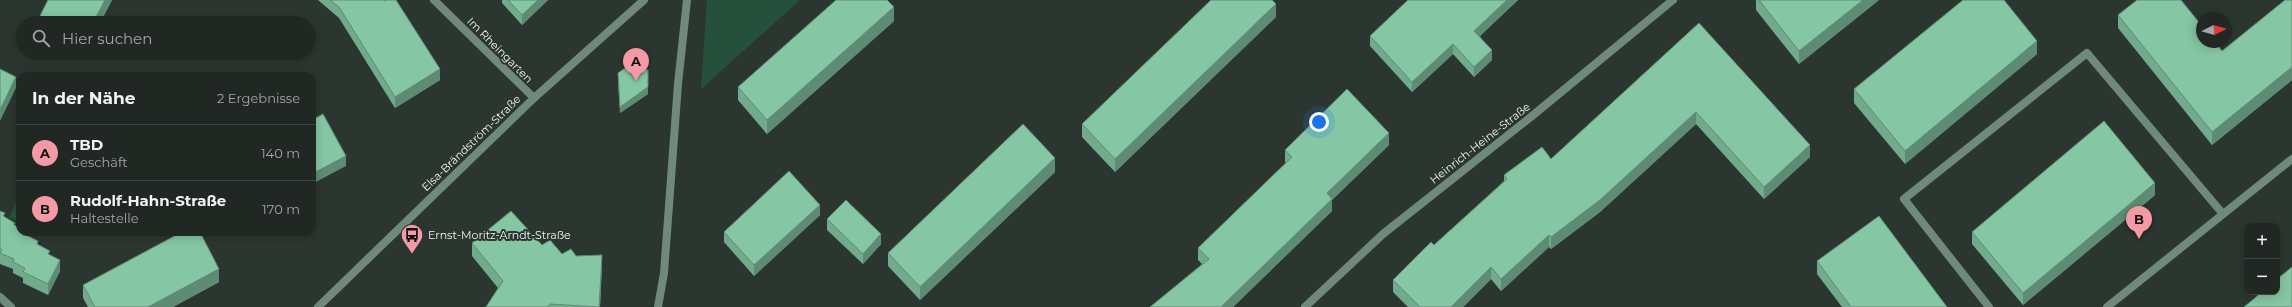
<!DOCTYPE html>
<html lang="de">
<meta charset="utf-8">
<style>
:root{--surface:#212824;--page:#2d3431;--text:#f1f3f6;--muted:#a2a6a6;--line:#3e4441;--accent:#f49aa6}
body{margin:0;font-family:Montserrat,sans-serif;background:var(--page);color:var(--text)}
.controls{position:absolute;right:12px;bottom:12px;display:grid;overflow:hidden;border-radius:8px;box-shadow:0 2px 10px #0003}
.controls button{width:36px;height:36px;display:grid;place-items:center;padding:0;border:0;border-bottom:1px solid var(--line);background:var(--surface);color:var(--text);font:20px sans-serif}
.compass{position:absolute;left:2196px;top:12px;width:36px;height:36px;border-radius:50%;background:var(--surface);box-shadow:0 2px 10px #0003;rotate:84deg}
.you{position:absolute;left:1319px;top:122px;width:14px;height:14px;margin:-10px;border:3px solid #fff;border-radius:50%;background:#1a73e8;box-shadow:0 0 0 6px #1a73e833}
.badge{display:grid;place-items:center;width:26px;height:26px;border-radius:50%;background:var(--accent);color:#111;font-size:13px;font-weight:700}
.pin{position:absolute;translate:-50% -33px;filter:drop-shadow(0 1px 2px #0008)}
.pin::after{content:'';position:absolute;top:21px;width:14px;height:12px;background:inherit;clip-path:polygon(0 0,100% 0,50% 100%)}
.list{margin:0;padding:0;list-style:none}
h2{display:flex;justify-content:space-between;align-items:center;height:52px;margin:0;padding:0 16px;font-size:17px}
h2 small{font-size:13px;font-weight:400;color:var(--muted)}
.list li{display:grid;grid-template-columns:26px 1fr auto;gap:12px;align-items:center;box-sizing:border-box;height:56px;padding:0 16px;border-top:1px solid var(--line)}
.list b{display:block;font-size:15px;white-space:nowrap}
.list p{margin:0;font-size:13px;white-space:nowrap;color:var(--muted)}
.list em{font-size:13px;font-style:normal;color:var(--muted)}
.icon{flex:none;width:22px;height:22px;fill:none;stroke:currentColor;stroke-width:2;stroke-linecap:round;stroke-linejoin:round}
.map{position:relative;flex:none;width:2292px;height:307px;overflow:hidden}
.search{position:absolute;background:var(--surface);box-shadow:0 2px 10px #0003;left:16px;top:16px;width:300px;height:44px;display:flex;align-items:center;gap:10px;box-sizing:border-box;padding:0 14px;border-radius:22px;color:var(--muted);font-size:15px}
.panel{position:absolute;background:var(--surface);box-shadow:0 2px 10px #0003;left:16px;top:72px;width:300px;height:164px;border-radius:12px}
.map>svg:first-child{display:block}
.green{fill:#25513c}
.park{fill:url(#park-tufts)}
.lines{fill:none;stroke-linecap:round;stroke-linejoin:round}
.minor{stroke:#6f897b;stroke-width:8}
.tertiary{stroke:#6f897b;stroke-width:8}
.wall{fill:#72aa8d}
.shaded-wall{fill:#5d8b73}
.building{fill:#85c6a4;stroke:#5d8b73}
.labels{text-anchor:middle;stroke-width:4;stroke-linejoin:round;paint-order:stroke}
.street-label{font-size:11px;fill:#eef4f0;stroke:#2c3630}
.poi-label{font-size:11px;fill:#eef4f0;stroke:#2c3630;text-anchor:start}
</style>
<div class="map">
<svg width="2292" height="307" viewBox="0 0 2292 307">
<defs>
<pattern id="park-tufts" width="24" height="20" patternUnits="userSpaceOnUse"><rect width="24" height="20" fill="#25513c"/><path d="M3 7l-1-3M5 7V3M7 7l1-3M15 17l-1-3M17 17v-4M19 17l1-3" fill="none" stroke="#456b58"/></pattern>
</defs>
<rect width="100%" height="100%" fill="#2c3630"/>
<polygon class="green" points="707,0 800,0 701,89"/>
<polygon class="park" points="20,194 20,223 9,217"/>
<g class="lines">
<g class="minor">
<polyline points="434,0 534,98"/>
<polyline points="0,297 11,307"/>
<polyline points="318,307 534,98 644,0"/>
<polyline points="658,307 664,273 678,84 687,0"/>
<polyline points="1305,307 1383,234 1532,116 1673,0"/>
<polyline points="1989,307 1904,199 2087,53 2223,214"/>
</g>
<polyline class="tertiary" points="2107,307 2292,159"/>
</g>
<g class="wall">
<polygon points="48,0 112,0 100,23 38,23 38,20"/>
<polygon points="318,0 384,0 440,80 395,108 339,18"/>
<polygon points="502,0 548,0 522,25 502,3"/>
<polygon points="1408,0 1518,0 1480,36 1492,60 1474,77 1453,54 1412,92 1370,46 1370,36"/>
<polygon points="1756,0 1879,0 1799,64 1756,10"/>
<polygon points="2292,0 2292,80 2212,145 2118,28 2118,15 2222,51"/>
<polygon points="1276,17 1115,172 1082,137 1082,124"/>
<polygon points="894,21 767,134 738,100 738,87"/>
<polygon points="1699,23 1810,157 1764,199 1696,124 1600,212 1551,249 1549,247 1501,291 1491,279 1463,307 1408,307 1393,292 1393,280 1434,245 1504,181 1504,175 1551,159"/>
<polygon points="76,53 85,53 83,57"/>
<polygon points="2037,54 1905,164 1854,103 1854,89"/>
<polygon points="618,73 648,94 620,113 618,79"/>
<polygon points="1389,145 1332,200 1332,211 1233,307 1150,307 1202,264 1198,260 1198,248 1286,163 1285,162 1285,150"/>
<polygon points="1055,172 920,300 888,266 888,253"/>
<polygon points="2155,195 2023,305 1972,244 1972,232"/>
<polygon points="0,211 5,217 50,255 60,271 48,295 23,283 23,278 13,273 13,269 0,264"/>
<polygon points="820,215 754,276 724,242 724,232"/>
<polygon points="827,219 881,244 863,264 827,230"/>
<polygon points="472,243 542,245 562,254 576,256 602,268 600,307 486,307 498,288 472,256"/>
<polygon points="1817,261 1947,307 1842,307 1817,274"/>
<polygon points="219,282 173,307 88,307 83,298 83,285"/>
</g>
<g class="shaded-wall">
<polygon points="105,0 112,0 100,23 93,23"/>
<polygon points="538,0 548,0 522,25 522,15"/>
<polygon points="1507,0 1518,0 1474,41 1474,31"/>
<polygon points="1863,0 1879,0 1799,64 1799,51"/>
<polygon points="1276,4 1276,17 1115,172 1115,159"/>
<polygon points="894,7 894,21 767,134 767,120"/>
<polygon points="2037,41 2037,54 1905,164 1905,151"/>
<polygon points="1453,44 1453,54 1412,92 1412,82"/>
<polygon points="1492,50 1492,60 1474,77 1474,67"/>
<polygon points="2292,67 2292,80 2212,145 2212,132"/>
<polygon points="440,69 440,80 395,108 395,97"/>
<polygon points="16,77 16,88 0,121 0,110"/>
<polygon points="648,87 648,94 620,113 620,107"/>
<polygon points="1696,112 1696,124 1600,212 1551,249 1551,237"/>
<polygon points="1389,133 1389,145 1332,200 1332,211 1233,307 1221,307 1327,193"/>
<polygon points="1810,145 1810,157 1764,199 1764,187"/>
<polygon points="346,156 346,166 312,184 312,174"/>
<polygon points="1055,158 1055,172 920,300 920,287"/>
<polygon points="2155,183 2155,195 2023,305 2023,293"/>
<polygon points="820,205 820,215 754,276 754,265"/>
<polygon points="881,234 881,244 863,264 863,254"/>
<polygon points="1549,235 1549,247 1501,291 1501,279"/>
<polygon points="602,255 600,307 599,307"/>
<polygon points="60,260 60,271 48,295 48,284"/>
<polygon points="1491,267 1491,279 1463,307 1451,307"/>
<polygon points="219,269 219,282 173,307 148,307"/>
</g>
<g class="building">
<polygon points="48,0 105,0 93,23 43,23 38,20"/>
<polygon points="330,0 384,0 385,1 385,0 396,0 440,69 395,97 339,7"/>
<polygon points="508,0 538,0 522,15"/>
<polygon points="836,0 887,0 894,7 767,120 738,87"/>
<polygon points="1211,0 1272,0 1276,4 1115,159 1082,124"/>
<polygon points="1408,0 1507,0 1474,31 1492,50 1474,67 1453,44 1412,82 1370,36"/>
<polygon points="1759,0 1863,0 1799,51"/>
<polygon points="1963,0 2004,0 2037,41 1905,151 1854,89"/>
<polygon points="2137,0 2181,0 2202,26 2202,42 2215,42 2222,51 2285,0 2292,0 2292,67 2212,132 2118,15"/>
<polygon points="1699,23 1810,145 1764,187 1696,112 1600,200 1551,237 1549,235 1501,279 1491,267 1451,307 1420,307 1393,280 1431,242 1434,245 1507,179 1504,175 1542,147 1551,159"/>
<polygon points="632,63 648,70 648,87 620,107 618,73"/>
<polygon points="0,69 16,77 0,110"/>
<polygon points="1347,89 1389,133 1327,193 1332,199 1221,307 1150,307 1209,259 1198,248 1292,157 1285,150"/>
<polygon points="323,114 346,156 312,174 312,120"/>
<polygon points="2104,121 2155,183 2023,293 1972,232"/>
<polygon points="1023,124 1055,158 920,287 888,253"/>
<polygon points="789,171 820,205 754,265 724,232"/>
<polygon points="846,200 881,234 863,254 827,219"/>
<polygon points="0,211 5,213 3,216 15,223 14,225 20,228 20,232 27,232 26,235 38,241 37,244 50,251 48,254 60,260 48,284 23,272 25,268 13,262 14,259 0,253 2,250 0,248"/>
<polygon points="511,211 542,245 550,240 562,254 571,249 576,256 602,255 599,307 550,304 548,307 486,307 503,281 472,243"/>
<polygon points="1879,216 1947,307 1851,307 1817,261"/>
<polygon points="182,232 200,232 219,269 148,307 95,307 83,285"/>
<polygon points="2292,267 2292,307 2244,307 2262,292 2277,292 2277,279"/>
</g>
<defs>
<g id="bus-pin" transform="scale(1.15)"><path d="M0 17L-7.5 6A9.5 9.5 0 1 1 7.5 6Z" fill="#f49aa6" stroke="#2c3630"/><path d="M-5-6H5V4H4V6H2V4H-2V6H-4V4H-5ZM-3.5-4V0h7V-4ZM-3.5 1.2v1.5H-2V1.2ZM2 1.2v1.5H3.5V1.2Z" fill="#111"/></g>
</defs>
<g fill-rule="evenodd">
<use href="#bus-pin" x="412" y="235"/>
</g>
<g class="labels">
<g class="street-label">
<text transform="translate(500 50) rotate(45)" y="4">Im Rheingarten</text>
<text transform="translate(471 143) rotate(-44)" y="4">Elsa-Brändström-Straße</text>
<text transform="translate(1480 143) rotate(-38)" y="4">Heinrich-Heine-Straße</text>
</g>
<g class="poi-label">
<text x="428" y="239">Ernst-Moritz-Arndt-Straße</text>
</g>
</g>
</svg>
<div class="controls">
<button>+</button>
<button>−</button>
</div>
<svg class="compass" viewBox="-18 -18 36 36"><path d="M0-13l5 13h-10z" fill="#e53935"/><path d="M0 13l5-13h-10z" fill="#a2a6a6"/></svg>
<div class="you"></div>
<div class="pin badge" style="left:636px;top:81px">A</div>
<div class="pin badge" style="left:2139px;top:239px">B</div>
<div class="search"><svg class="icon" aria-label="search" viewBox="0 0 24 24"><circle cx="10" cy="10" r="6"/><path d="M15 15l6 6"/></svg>Hier suchen</div>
<section class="panel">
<h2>In der Nähe<small>2 Ergebnisse</small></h2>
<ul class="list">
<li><span class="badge">A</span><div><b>TBD</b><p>Geschäft</p></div><em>140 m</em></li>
<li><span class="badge">B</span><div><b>Rudolf-Hahn-Straße</b><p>Haltestelle</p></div><em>170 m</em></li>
</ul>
</section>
</div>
